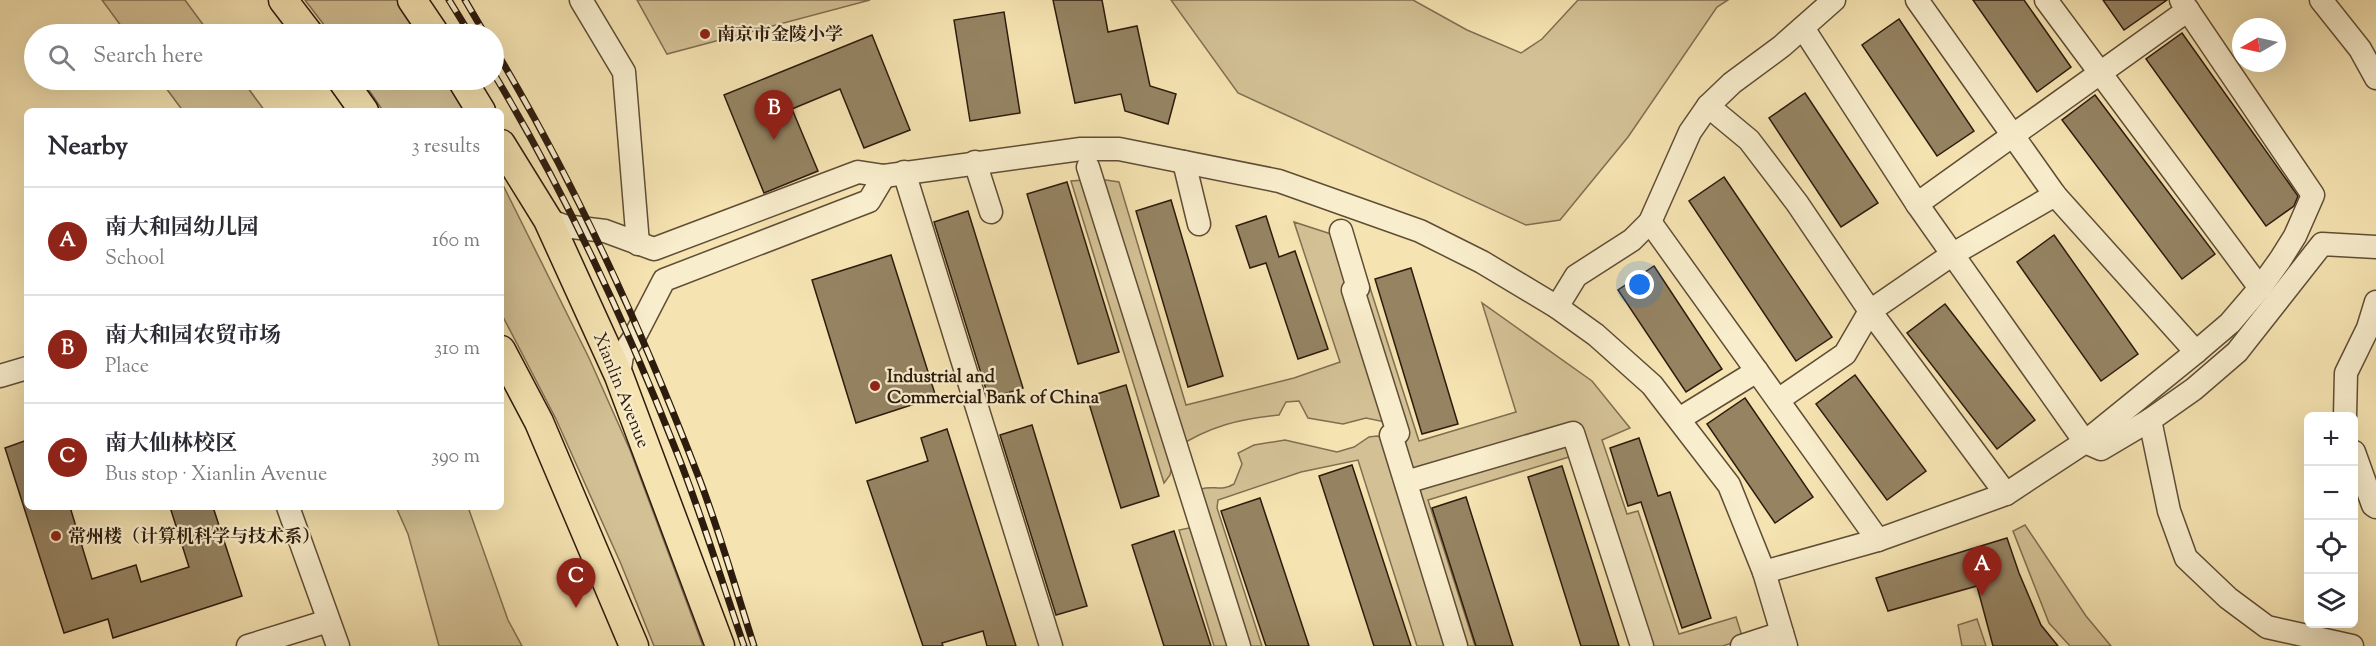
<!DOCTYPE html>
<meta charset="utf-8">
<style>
:root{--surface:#fff;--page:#f2f2f3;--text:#2b2b33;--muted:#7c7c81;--line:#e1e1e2;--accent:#8f2418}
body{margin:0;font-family:"Sorts Mill Goudy","Noto Serif SC",serif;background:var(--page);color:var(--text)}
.controls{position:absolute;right:18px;bottom:18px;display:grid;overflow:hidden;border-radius:9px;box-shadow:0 6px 24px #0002}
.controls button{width:54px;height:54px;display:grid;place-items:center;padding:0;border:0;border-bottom:2px solid var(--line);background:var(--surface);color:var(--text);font:30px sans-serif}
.compass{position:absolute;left:2232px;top:18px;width:54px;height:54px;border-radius:50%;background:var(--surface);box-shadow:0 6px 24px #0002;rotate:261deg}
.you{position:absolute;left:1640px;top:285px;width:21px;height:21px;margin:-15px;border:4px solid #fff;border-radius:50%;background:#1a73e8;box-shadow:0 0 0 9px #1a73e833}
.badge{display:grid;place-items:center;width:39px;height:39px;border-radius:50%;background:var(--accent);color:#fff;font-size:20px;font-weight:700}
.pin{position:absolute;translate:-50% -50px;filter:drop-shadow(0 2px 3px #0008)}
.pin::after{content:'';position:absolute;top:32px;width:21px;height:18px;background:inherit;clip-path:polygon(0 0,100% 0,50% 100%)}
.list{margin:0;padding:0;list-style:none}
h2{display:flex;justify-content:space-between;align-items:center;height:78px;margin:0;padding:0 24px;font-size:26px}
h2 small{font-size:20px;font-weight:400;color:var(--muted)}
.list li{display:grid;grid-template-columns:39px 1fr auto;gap:18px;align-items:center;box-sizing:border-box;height:108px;padding:0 24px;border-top:2px solid var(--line)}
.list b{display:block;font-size:22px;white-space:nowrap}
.list p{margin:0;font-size:20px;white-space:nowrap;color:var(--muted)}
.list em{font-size:20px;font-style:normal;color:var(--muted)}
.icon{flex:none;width:33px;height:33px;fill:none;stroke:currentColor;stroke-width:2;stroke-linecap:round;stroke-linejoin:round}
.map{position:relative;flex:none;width:2376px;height:646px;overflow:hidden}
.search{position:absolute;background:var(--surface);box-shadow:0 6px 24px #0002;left:24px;top:24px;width:480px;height:66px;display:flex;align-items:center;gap:15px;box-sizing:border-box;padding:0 21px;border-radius:33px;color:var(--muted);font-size:22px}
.panel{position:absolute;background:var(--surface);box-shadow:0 6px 24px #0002;left:24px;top:108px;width:480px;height:402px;border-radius:9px}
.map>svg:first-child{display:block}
.green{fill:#d3c195;stroke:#806e51;stroke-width:1.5}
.building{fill:#958362;stroke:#2d1b0d;stroke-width:1.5}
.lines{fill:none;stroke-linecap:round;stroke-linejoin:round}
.minor-casing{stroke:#5f4d36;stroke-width:25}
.major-casing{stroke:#2d1b0d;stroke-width:31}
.minor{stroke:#f8edcc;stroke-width:22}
.major{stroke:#f5e3b1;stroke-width:28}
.rail-casing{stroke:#2d1b0d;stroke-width:7}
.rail{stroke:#f8edcc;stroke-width:4.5;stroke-dasharray:14;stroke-linecap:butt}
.poi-dot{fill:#8f2418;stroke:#f8edcc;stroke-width:2}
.labels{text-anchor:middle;stroke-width:4.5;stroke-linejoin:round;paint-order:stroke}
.poi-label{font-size:18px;font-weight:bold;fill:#2d1b0d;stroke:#f8edcc;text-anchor:start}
.street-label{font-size:18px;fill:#2d1b0d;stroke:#f8edcc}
</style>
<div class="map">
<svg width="2376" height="646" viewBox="0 0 2376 646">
<rect width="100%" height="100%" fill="#f5e3b1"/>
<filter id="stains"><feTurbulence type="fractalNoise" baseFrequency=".00333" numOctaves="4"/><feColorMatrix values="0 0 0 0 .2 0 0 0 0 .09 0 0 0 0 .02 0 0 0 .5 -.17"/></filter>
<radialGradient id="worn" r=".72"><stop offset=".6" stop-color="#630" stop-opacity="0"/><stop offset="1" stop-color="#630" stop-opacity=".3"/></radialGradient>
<g class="green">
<polygon points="102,0 185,0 210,34 127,34"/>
<polygon points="305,0 398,0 419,34 331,34"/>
<polygon points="637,0 870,0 667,54"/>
<polygon points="1171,0 1413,0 1467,30 1521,53 1542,39 1578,0 1728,0 1717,7 1628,137 1560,220 1526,225 1238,93"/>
<polygon points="160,80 242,80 265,111 183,111"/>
<polygon points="362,80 445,80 464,111 383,111"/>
<path d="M1099 179 1119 182 1186 405 1294 378 1340 362 1294 222 1328 233 1357 247 1419 441 1516 412 1482 303 1592 381 1630 428 1602 440 1627 514 1638 511 1679 634 1736 617 1743 639 1723 646H1633L1569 457 1428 500 1475 646H1417L1358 460 1301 472 1218 500 1217 508 1262 646H1214L1179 530 1189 528 1202 532 1201 489C1214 485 1221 492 1234 484L1242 464 1238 453 1254 445 1285 440 1337 452 1354 447 1369 437 1377 436 1392 440 1395 424 1366 418 1343 424 1308 418 1299 401 1286 402 1279 415C1239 419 1210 426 1176 448L1170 475 1164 483 1071 181Z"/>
<polygon points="501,181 589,358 630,450 703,646 654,646 621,564 556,419 501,313"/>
<polygon points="396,507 468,507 508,620 522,646 439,646 408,534"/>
<polygon points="2025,525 2086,616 2111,646 2070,646 2049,623 2013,531"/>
<polygon points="1977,619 1986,646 1962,646 1958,625"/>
</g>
<g class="building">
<polygon points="1053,0 1102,0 1108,32 1137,26 1150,86 1176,94 1168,124 1125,111 1121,94 1075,103"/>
<polygon points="1973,0 2024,0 2071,67 2037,92"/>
<polygon points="2103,0 2167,0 2124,30"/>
<polygon points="1004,12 1020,113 970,121 954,20"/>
<polygon points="1899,19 1974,131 1937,156 1862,45"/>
<polygon points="2182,33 2298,196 2294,206 2266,226 2146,59"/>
<polygon points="872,35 910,130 864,148 840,89 792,109 818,171 764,193 724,95"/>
<polygon points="1805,93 1878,203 1841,227 1769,118"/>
<polygon points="2095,95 2215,254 2182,279 2062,120"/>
<polygon points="1724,177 1832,337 1796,361 1689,201"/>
<polygon points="1067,182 1119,352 1078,364 1027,194"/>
<polygon points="1171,200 1223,376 1188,387 1136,211"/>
<polygon points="968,211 1023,388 989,399 934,222"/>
<polygon points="1266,216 1279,257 1295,251 1328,349 1298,359 1266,263 1250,268 1236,226"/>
<polygon points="2054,235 2138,354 2101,381 2017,262"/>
<polygon points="891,255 936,397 856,423 812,280"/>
<polygon points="1654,266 1722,369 1686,392 1618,290"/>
<polygon points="1411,268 1458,424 1422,434 1375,279"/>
<polygon points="1945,304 2035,420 1997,449 1907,333"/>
<polygon points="1855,375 1926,471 1887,500 1816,404"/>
<polygon points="1126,385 1159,496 1121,508 1087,397"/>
<polygon points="1745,398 1813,497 1775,523 1707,424"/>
<polygon points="1032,425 1087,606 1056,615 1000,435"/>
<polygon points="947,429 1016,646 987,646 983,631 942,643 943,646 923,646 867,481 928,461 921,438"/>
<polygon points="1639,438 1658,496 1670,492 1711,618 1682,628 1641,502 1628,506 1610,448"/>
<polygon points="27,440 27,507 70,507 92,579 136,565 141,582 189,567 170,507 213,507 242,596 113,638 108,619 64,633 5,448"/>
<polygon points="1352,465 1411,646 1374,646 1319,476"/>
<polygon points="1562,466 1619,646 1581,646 1528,477"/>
<polygon points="1466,497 1513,646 1476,646 1432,508"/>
<polygon points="1260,498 1309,646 1266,646 1221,511"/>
<polygon points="1174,531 1211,646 1164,646 1132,545"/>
<polygon points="2007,538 2019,573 2041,625 2058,646 1993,646 1977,586 1888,611 1876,578"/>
</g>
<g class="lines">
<g class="minor-casing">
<g id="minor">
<polyline points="581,0 624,72 638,244"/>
<polyline points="1917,0 2055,195 2196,352"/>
<polyline points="2046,0 2260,288"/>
<polyline points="2321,0 2360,49 2376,78"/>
<polyline points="1803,28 1917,204 2085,442 2101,449 2150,420"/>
<polyline points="1708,106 1749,140 1797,203 1870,311 2006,494"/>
<polyline points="975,162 991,212"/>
<polyline points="1184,162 1199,224"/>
<polyline points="1088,167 1239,646"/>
<polyline points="904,172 1051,646"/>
<polyline points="1917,204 2188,10"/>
<polyline points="548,220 564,226 605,231 654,249 858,172 884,176 1081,149 1119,149 1279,181 1420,231 1482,262 1557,307 1596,335 1652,385 1729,485 1764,572 1786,646"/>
<polyline points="1650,222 1878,540"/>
<polyline points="1341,231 1358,288 1353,290 1398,433 1391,435 1456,646"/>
<polyline points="1557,307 1576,276 1632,240 1650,222 1690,132 1708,106 1732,83 1782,46 1834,0"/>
<polyline points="0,376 27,368"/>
<polyline points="619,376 622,355 634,338 664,280 869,201 884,176"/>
<polyline points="1778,400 1845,354 1870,311 1953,254 2055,195"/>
<polyline points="2345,416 2346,373 2368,328 2376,302"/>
<polyline points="1679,419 1757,371"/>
<polyline points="2354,452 2373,505 2376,507"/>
<polyline points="1406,482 1573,433 1642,646"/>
<polyline points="288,507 338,646"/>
<polyline points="1764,572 1878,540 2006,494 2085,442 2196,352 2230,323 2260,288 2280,260 2295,236 2313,195 2181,0"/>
<polyline points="248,646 328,621"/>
<polyline points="1742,646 1782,633"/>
<polyline points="2352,646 2267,627 2228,598 2186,558 2169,511 2150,420 2194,389 2237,352 2322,244 2376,247"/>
</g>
</g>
<g class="major-casing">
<g id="major">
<polyline points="283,0 309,34"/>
<polyline points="412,0 435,34"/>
<polyline points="342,80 364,111"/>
<polyline points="462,80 481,111"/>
<polyline points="501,144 548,220 619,376 720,646"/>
<polyline points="501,350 539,422 634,646"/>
</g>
</g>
<use href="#minor" class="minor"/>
<use href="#major" class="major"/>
<g class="rail-casing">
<g id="rail">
<polyline points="449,0 470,34"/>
<polyline points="465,0 485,34"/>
<path d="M494 48C576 184 642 330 699 478 720 533 736 590 754 646"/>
<path d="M494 74C566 194 626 323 677 453 702 516 722 582 744 646"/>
</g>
</g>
<use href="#rail" class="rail"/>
</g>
<g class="poi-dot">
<circle cx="705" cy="34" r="6"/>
<circle cx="875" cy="386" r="6"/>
<circle cx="56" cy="536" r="6"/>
</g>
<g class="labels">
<g class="poi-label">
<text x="717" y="40">南京市金陵小学</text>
<text x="887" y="382">Industrial and<tspan x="887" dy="21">Commercial Bank of China</tspan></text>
<text x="68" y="542">常州楼（计算机科学与技术系）</text>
</g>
<g class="street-label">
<text transform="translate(622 390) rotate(68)" y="6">Xianlin Avenue</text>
</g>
</g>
<rect width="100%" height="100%" filter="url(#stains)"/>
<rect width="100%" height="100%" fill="url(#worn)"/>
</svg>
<div class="controls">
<button>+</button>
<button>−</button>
<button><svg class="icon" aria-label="locate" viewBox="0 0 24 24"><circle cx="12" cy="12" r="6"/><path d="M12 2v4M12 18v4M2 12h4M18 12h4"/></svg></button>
<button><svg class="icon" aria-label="layers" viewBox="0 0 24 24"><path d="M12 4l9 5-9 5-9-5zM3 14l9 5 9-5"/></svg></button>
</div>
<svg class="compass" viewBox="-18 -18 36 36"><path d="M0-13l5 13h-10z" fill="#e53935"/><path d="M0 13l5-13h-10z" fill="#7c7c81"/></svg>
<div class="you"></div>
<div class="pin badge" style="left:1982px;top:596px">A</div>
<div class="pin badge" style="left:774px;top:140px">B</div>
<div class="pin badge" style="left:576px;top:608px">C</div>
<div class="search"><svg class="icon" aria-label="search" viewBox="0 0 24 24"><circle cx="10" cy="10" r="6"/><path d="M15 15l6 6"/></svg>Search here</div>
<section class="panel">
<h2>Nearby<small>3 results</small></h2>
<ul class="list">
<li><span class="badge">A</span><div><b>南大和园幼儿园</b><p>School</p></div><em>160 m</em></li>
<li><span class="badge">B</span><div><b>南大和园农贸市场</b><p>Place</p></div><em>310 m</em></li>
<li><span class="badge">C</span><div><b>南大仙林校区</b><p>Bus stop · Xianlin Avenue</p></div><em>390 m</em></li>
</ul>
</section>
</div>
